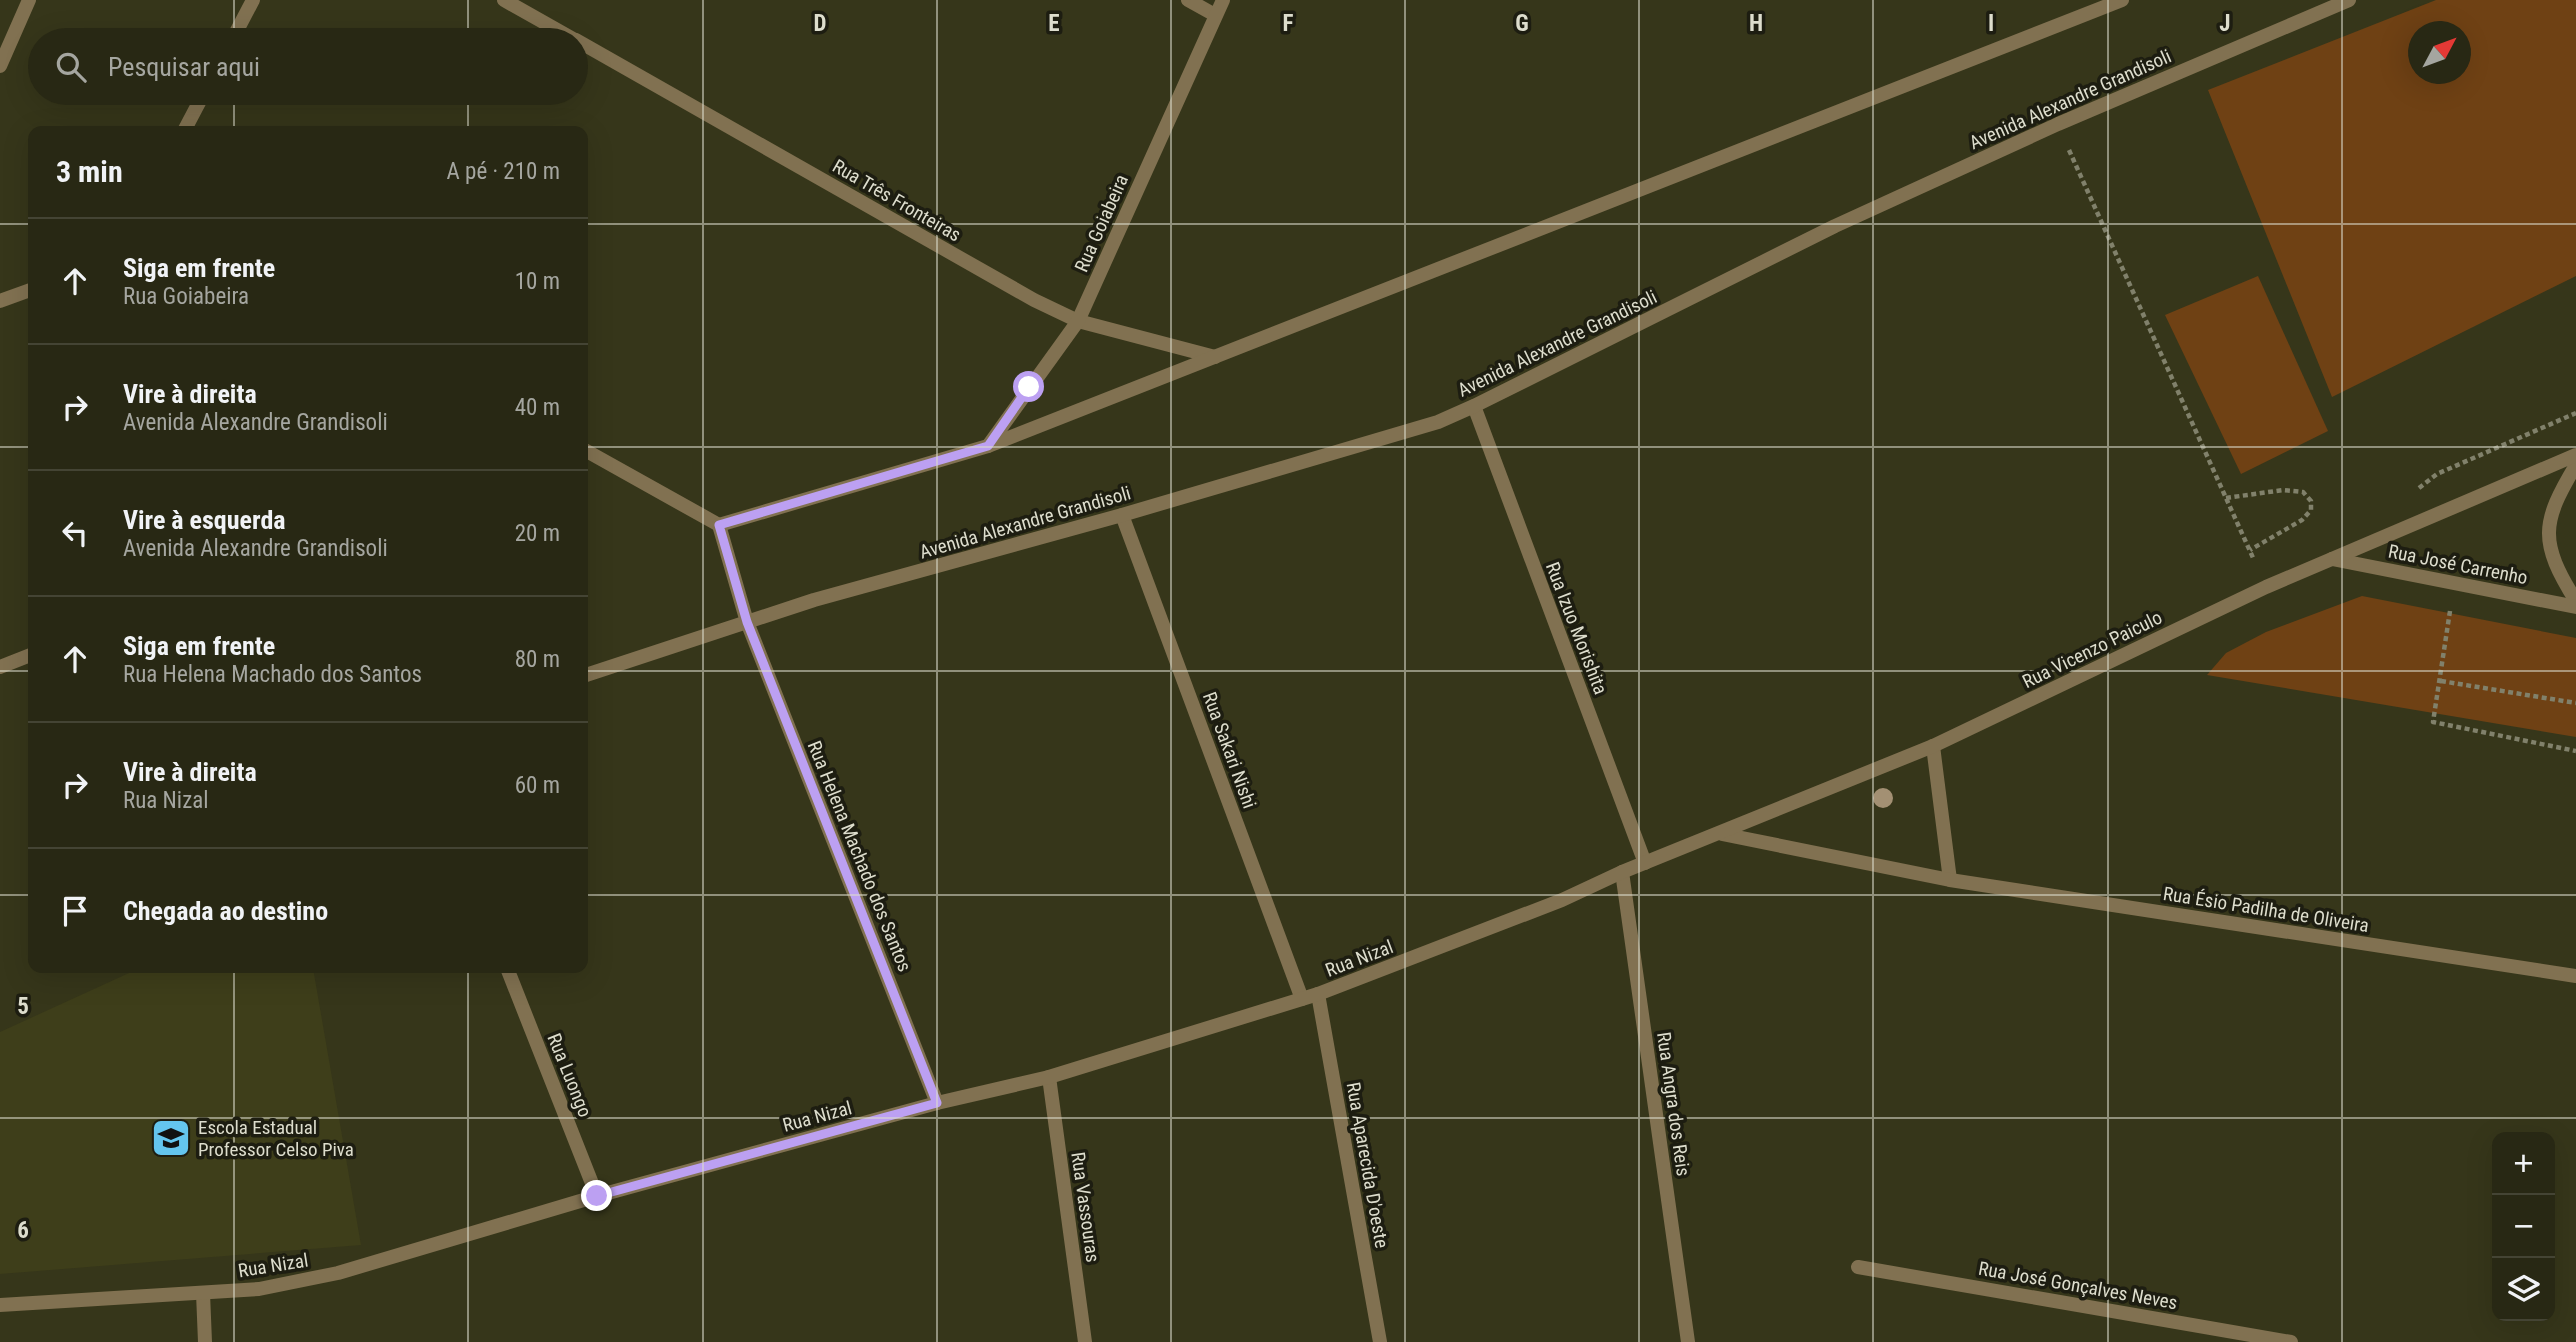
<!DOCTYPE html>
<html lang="pt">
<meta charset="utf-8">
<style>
:root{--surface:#282814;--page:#343422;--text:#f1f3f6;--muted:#a5a6a0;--line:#444434}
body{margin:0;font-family:"Roboto Condensed",sans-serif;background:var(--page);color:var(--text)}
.controls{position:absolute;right:21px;bottom:21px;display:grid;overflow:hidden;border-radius:14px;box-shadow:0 7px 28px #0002}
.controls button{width:63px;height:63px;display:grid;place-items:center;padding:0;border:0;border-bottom:2px solid var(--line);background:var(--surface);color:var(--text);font:35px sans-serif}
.compass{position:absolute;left:2408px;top:21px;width:63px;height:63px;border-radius:50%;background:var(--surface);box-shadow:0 7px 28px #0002;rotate:49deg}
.stop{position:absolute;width:21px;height:21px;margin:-16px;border:5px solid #bca0f2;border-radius:50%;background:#fff}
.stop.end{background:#bca0f2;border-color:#fff;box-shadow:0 2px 7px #0008}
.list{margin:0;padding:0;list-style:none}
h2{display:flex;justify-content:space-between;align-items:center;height:91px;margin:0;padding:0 28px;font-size:30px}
h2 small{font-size:23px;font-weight:400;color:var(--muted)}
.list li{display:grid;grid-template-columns:46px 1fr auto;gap:21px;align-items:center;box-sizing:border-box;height:126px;padding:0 28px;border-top:2px solid var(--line)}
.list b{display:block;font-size:26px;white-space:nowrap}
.list p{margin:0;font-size:23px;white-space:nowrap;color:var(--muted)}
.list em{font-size:23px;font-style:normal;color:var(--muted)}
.icon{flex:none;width:38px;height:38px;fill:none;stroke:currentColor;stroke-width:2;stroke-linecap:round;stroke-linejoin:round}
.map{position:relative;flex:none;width:2576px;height:1342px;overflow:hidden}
.search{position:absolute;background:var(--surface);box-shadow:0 7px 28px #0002;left:28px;top:28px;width:560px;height:77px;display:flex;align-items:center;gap:18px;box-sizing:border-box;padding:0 24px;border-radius:38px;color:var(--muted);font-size:26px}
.panel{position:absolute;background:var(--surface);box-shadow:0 7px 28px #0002;left:28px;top:126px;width:560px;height:847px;border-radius:14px}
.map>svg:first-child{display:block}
.built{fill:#3e3e1a}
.green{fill:#6f4114;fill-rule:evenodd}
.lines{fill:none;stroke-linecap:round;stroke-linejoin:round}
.path{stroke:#81816b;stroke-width:4.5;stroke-dasharray:5 3.5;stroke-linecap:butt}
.street{stroke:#817151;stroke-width:14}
.tree{fill:#a39073}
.route{stroke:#bca0f2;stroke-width:9}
.grid{fill:none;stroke:#ddddcd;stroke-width:2;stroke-opacity:0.55}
.labels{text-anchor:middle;stroke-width:7;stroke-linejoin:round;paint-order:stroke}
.street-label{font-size:19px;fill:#ddddcd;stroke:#1d1d11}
.poi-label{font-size:19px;fill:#ddddcd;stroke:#1d1d11;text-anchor:start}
.grid-label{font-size:23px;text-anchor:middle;font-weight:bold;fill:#ddddcd;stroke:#1d1d11;stroke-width:7;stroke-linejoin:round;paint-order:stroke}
</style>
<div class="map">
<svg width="2576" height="1342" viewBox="0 0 2576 1342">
<rect width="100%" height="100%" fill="#36361a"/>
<polygon class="built" points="140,968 313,968 361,1245 0,1274 0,1032"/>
<g class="green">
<path d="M2436 0H2576V276L2332 397 2208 90ZM2418 32H2460V74H2418Z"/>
<polygon points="2258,276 2328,431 2241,474 2165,315"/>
<polygon points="2362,596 2576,638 2576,737 2207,675 2226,653 2266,632"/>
</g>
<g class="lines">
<g class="path">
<polyline points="2069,150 2254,560"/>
<polyline points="2419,488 2437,474 2576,413"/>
<polyline points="2226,498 2283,490 2303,492 2311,501 2311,510 2302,520 2250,550"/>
<polyline points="2450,611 2433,722 2576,751"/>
<polyline points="2441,681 2576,703"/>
</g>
<g class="street">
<polyline points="504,0 575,40"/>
<polyline points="1188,0 1215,15"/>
<polyline points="232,40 253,0"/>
<polyline points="576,40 1034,300 1078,321 1215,357"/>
<polyline points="0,66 29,0"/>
<polyline points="184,131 204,93"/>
<polyline points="0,301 33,289"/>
<polyline points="1474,406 1645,863"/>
<polyline points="988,446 1078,321 1223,0"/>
<polyline points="583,449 719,525"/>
<path d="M2576 465C2541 523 2539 542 2576 601"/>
<polyline points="1122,515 1302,999"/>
<polyline points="719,525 988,446 2122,0"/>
<polyline points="719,525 747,622 937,1103"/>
<polyline points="2332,559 2576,607"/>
<polyline points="0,667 33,654"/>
<polyline points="583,676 814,600 1122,515 1438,422 1474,406 1835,226 2058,124 2349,0"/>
<polyline points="1933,746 1950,880"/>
<polyline points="1722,834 1950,880 2576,976"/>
<polyline points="1622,872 1688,1342"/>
<polyline points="507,968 597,1196"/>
<polyline points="1318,994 1380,1342"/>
<polyline points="1049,1077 1085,1342"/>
<polyline points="1858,1267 2291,1342"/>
<polyline points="203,1293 205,1342"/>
<polyline points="0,1305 259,1289 338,1273 597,1196 937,1103 1049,1077 1318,994 1562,900 1622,872 1933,746 2266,587 2576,455"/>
</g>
</g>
<circle class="tree" cx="1883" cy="798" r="10"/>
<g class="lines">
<polyline class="route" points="597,1196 937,1103 747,622 719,525 988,446 1029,387"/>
</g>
<path class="grid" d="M234 0V40M468 0V40M703 0V1342M937 0V1342M1171 0V1342M1405 0V1342M1639 0V1342M1873 0V1342M2108 0V1342M2342 0V1342M234 93V131M468 93V131M0 224H33M583 224H2576M0 447H33M583 447H2576M0 671H33M583 671H2576M0 895H33M583 895H2576M234 968V1342M468 968V1342M0 1118H2576"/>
<defs>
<g id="school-square" transform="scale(2.0125)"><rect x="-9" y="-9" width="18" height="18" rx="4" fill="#64c5ee" stroke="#1d1d11"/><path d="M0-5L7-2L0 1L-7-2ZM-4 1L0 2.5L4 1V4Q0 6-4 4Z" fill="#111"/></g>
</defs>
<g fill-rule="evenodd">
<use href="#school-square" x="171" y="1138"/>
</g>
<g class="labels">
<g class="street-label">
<text transform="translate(2070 99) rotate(-24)" y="7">Avenida Alexandre Grandisoli</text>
<text transform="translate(897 200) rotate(30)" y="7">Rua Três Fronteiras</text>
<text transform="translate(1101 223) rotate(-66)" y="7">Rua Goiabeira</text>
<text transform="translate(1557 343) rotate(-26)" y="7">Avenida Alexandre Grandisoli</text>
<text transform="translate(1025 522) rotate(-16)" y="7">Avenida Alexandre Grandisoli</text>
<text transform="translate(2458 564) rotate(11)" y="7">Rua José Carrenho</text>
<text transform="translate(1577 628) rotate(69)" y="7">Rua Izuo Morishita</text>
<text transform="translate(2092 649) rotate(-26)" y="7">Rua Vicenzo Paiculo</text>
<text transform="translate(1230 750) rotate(70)" y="7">Rua Sakari Nishi</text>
<text transform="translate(860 856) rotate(68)" y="7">Rua Helena Machado dos Santos</text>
<text transform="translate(2266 909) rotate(9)" y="7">Rua Ésio Padilha de Oliveira</text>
<text transform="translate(1359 958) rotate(-21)" y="7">Rua Nizal</text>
<text transform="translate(570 1075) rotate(68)" y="7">Rua Luongo</text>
<text transform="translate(1674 1104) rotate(82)" y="7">Rua Angra dos Reis</text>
<text transform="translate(817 1116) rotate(-15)" y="7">Rua Nizal</text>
<text transform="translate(1368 1165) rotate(80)" y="7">Rua Aparecida D'oeste</text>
<text transform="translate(1086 1207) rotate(82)" y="7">Rua Vassouras</text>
<text transform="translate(273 1265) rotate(-9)" y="7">Rua Nizal</text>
<text transform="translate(2078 1285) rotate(10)" y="7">Rua José Gonçalves Neves</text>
</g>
<g class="poi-label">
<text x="198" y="1134">Escola Estadual<tspan x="198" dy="22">Professor Celso Piva</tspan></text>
</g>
</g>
<g class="grid-label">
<text x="820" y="31">D</text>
<text x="1054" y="31">E</text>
<text x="1288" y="31">F</text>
<text x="1522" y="31">G</text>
<text x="1756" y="31">H</text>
<text x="1991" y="31">I</text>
<text x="2225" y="31">J</text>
<text x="23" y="1014">5</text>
<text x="23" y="1238">6</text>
</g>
</svg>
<div class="controls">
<button>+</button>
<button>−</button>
<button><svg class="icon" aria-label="layers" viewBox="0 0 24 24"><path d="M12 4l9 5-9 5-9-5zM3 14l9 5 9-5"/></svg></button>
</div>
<svg class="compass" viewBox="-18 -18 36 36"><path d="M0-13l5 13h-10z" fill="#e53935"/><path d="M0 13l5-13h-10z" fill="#a5a6a0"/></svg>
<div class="stop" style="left:1029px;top:387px"></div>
<div class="stop end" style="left:597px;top:1196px"></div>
<div class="search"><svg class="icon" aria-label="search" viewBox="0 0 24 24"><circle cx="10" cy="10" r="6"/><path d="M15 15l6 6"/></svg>Pesquisar aqui</div>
<section class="panel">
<h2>3 min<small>A pé · 210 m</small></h2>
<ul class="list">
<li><svg class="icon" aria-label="ahead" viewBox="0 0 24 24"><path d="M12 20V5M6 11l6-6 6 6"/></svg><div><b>Siga em frente</b><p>Rua Goiabeira</p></div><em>10 m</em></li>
<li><svg class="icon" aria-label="right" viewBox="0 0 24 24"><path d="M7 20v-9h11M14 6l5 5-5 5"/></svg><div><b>Vire à direita</b><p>Avenida Alexandre Grandisoli</p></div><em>40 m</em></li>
<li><svg class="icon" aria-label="left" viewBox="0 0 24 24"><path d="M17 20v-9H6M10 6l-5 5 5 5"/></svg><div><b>Vire à esquerda</b><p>Avenida Alexandre Grandisoli</p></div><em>20 m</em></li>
<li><svg class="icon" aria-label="ahead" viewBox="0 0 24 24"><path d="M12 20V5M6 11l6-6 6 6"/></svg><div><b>Siga em frente</b><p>Rua Helena Machado dos Santos</p></div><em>80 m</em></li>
<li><svg class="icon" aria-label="right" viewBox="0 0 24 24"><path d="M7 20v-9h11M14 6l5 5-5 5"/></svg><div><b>Vire à direita</b><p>Rua Nizal</p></div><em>60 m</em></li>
<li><svg class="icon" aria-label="arrive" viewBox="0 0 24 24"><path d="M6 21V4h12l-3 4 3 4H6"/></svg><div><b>Chegada ao destino</b></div></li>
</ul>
</section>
</div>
